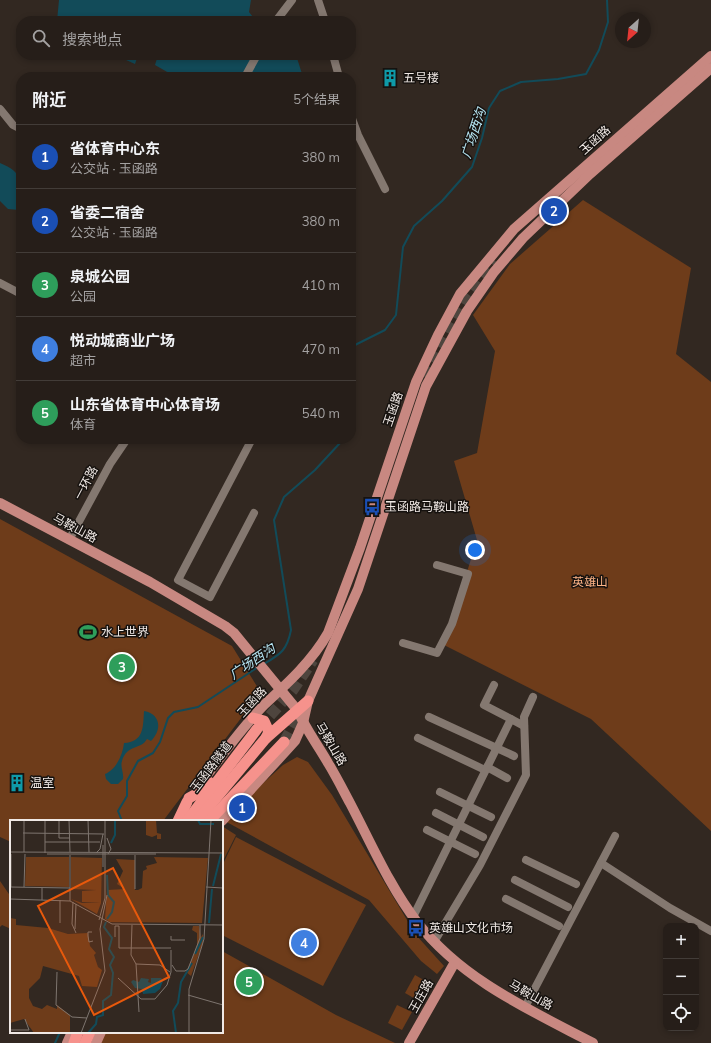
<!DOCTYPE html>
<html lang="zh">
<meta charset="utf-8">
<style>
:root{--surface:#261e19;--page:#2e2722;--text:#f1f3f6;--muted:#a4a2a2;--line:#423c38;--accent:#bca0f2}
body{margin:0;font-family:Mulish,"Noto Sans SC",sans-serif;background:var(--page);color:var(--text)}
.controls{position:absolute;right:12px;bottom:12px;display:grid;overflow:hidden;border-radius:8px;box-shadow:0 2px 6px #0003}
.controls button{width:36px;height:36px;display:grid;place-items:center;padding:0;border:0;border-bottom:1px solid var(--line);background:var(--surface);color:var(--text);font:20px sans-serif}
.compass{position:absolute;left:615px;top:12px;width:36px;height:36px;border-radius:50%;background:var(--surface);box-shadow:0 2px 6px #0003;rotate:207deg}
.you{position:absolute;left:475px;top:550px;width:14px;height:14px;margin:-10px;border:3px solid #fff;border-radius:50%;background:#1a73e8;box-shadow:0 0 0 6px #1a73e833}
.badge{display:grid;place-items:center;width:26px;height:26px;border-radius:50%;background:var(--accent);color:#fff;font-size:13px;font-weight:700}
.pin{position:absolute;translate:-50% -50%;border:2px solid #fff;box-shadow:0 1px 4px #0006}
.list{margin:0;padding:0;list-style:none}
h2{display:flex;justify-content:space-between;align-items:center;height:52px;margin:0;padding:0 16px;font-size:17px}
h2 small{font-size:13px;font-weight:400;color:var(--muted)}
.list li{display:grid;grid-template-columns:26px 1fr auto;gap:12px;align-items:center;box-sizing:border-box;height:64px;padding:0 16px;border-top:1px solid var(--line)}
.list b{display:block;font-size:15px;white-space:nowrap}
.list p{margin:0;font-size:13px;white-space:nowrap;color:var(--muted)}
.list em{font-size:13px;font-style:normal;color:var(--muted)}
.icon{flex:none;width:22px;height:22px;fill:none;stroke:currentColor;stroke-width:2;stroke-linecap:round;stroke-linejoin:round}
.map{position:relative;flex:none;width:711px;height:1043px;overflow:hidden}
.search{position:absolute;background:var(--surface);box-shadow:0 2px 6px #0003;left:16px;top:16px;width:340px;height:44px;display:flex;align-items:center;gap:10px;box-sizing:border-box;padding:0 14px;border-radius:16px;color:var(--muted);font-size:15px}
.panel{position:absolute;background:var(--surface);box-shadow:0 2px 6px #0003;left:16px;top:72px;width:340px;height:372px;border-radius:16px}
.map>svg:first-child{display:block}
.green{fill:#6e3c1a}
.water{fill:#124b59}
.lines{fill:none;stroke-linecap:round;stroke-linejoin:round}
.stream{stroke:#124b59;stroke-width:2}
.highway-tunnel{stroke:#4e453e;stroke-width:11;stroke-dasharray:11 5.5;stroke-linecap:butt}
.minor{stroke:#847870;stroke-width:8}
.major{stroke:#c88881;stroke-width:10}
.highway{stroke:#f6928c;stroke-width:11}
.labels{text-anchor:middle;stroke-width:3;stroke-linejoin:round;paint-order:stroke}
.poi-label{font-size:12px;fill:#f0e9e5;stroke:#16120f;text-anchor:start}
.street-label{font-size:12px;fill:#f0e9e5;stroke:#16120f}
.park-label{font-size:12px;fill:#feb487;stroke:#16120f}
.water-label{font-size:13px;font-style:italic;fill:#b7e6f4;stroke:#16120f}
.inset-river{fill:none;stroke:#124b59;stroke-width:2}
.inset-road{fill:none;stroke:#7e756f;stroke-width:1}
.view{fill:#e8590c;fill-opacity:0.15;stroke:#e8590c;stroke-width:2}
.inset-edge{fill:none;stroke:#f0e9e5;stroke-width:2}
</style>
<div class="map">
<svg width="711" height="1043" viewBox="0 0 711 1043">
<rect width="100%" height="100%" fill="#322821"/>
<g class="green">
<polygon points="583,200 691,268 676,354 711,382 711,831 591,719 444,645 477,540 454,461 477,453 495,351 473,315 510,264"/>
<polygon points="0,519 232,646 258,688 254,701 163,821 11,821 11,842 0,837"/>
<polygon points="297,757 308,762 332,795 416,935 444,966 437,974 421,961 369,900 223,820 283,765"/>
<polygon points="222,826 236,835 222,863"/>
<polygon points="236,837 366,905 323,986 222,935 222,866"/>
<polygon points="0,881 11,897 11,929 2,925 0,927"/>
<polygon points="222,951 336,1015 395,1043 100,1043 105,1032 222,1032"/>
<polygon points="415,975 429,983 419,1001 405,993"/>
<polygon points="397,1005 412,1012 402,1030 388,1023"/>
</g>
<g class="water">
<polygon points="59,0 251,0 249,12 256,21 57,21"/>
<polygon points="115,55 138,55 135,64"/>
<polygon points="158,55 296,55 303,77 176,77 155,65"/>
<path d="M0 163C25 173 21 184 21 207L19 210 8 209 0 201Z"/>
<path d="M144 711C161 714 162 730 151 741L147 739C141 750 127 744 122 761 120 767 124 773 123 779L118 784H111L106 779 105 774C116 770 123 754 124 743 144 742 143 727 144 711Z"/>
</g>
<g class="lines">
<g class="stream">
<polyline points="351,347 385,330 396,315 403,247 414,226 442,201 472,167 482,138 489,108 500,91 521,82 558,79 586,74 599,50 608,22 607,0"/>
<path d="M264 664C281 654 287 650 291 630L274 520 284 497 315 470 340 443V439"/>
<polyline points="122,821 118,811 127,796 127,781 138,761 153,753 160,742 168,718 174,712 198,707 258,667"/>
<polyline points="55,1043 60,1032"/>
</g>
<g class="highway-tunnel">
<polyline points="423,376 465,298 494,260"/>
<polyline points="259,728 293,690 313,660"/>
<polyline points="284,742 303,707"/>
</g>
<g class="minor">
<polyline points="318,0 325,21"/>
<polyline points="276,21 292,0"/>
<polyline points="333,55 339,77"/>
<polyline points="245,77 257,55"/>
<polyline points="0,109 13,125 21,129"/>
<polyline points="351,116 358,135 385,189"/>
<polyline points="0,283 21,294"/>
<polyline points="252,439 178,580 210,597 254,513"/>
<polyline points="69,540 110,464 127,439"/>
<polyline points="403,643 437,653 452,624 468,574 437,565"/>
<polyline points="494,685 484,705 511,719"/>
<polyline points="429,717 514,756"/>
<polyline points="418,738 485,770"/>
<polyline points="487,767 507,778"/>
<polyline points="440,792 491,817"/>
<polyline points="436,813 483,837"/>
<polyline points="427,830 475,854"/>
<polyline points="526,860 576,884"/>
<polyline points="601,863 670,908 711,931"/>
<polyline points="515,880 568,907"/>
<polyline points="506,899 559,926"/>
<polyline points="413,917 511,719 524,726"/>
<polyline points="434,942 480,865 526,775 524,717 533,697"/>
<polyline points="525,1007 615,836"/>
</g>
<g class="major">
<path d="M0 503 150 582 225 626 234 633 298 711C306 730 318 745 328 763 336 776 343 790 350 803 371 843 390 887 417 922 462 980 530 1010 593 1043"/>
<path d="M197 788C219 760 240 729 265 704 288 683 312 661 328 633L360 548 416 382 438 335 460 294 514 229 711 56"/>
<polyline points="222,821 295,741 303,723 308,701 358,589 426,386 467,311 494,272 523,238 590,174 711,68"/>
<polyline points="67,1043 72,1032"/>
<polyline points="96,1043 101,1032"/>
<polyline points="409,1043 455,962"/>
</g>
<g class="highway">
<polyline points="253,718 264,721 269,732 266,738"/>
<polyline points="189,798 200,792 209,782"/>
<polyline points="178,821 187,802"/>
<polyline points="187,821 257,729"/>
<polyline points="197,821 266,738 308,701"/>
<polyline points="209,821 284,742"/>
<polyline points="74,1043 78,1032"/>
<polyline points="85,1043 90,1032"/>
</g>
</g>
<defs>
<g id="building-bare" transform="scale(1.38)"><path d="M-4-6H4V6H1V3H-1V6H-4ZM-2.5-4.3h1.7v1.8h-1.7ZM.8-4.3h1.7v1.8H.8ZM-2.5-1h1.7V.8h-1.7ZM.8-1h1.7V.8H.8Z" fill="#0f9aa8" stroke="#16120f" stroke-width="2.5" paint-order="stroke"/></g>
<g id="bus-bare" transform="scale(1.38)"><path d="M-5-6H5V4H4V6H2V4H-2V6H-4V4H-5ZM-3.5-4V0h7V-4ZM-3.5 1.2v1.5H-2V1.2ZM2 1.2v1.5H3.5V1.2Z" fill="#1a4fb4" stroke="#16120f" stroke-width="2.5" paint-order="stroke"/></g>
<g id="stadium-bare" transform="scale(1.38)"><path d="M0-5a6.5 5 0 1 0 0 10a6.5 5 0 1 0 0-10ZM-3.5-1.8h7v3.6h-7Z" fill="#2e9e5b" stroke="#16120f" stroke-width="2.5" paint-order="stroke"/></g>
</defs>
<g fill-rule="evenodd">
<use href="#building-bare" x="390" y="78"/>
<use href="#bus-bare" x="372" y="507"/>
<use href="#stadium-bare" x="88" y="632"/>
<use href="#building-bare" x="17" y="783"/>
<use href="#bus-bare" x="416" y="928"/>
</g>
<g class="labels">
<g class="poi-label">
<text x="403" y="82">五号楼</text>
<text x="385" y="511">玉函路马鞍山路</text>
<text x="101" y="636">水上世界</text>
<text x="30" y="787">温室</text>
<text x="429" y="932">英雄山文化市场</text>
</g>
<g class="street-label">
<text transform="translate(595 140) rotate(-42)" y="4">玉函路</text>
<text transform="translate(393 409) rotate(-71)" y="4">玉函路</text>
<text transform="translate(86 483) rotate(-62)" y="4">一环路</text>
<text transform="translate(75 528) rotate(28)" y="4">马鞍山路</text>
<text transform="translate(252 702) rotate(-47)" y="4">玉函路</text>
<text transform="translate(331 744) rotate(59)" y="4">马鞍山路</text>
<text transform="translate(211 767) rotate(-53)" y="4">玉函路隧道</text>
<text transform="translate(531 995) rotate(29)" y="4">马鞍山路</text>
<text transform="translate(421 996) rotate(-61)" y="4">王庄路</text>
</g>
<g class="park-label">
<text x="590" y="586">英雄山</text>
</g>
<g class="water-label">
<text transform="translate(473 133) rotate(-72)" y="5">广场西沟</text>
<text transform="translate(252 661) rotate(-34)" y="5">广场西沟</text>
</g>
</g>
<g transform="translate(10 820)">
<rect width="213" height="213" fill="#322821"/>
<path d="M146 0 147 13 151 14V19H147V15L142 17 136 15V1ZM16 37H59V67L15 66ZM61 37 92 38 91 83 72 82V71L86 70 61 69ZM144 37 198 38 192 103 100 102 95 99 97 70 115 69 107 64 113 51 106 39 125 40V70H128L132 68 133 51 137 49 136 46 147 43ZM61 79 72 83H91L87 94ZM0 98 6 99V105L38 108 58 114 78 113 80 126 86 133 84 135 88 147 92 150 87 167 72 166 69 156 33 146 30 158 19 169V178L23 186 32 189 37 185 47 189V185L60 195V213H24L14 199 0 203ZM183 106H189L191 117 193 114V123L181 156 176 152 187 127V113L182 110Z" fill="#6e3c1a"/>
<path d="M131 158 139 159 138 162 141 163V158H151L153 161 150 169 145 173 133 174 132 169 125 168 121 162 123 160 129 162Z" fill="#124b59"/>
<path class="inset-river" d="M188 0 190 4H204M101 23 105 15V0M97 55 98 75 104 82 102 92 97 99M203 66 211 34M199 103 202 69M185 134 193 117M78 213 86 204 87 197 93 195V181L101 175 103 153 100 145 104 137 99 129 102 118 94 107 96 102M166 213 163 191 168 183 171 162 182 143"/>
<path class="inset-road" d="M49 0V18H60M59 0 60 32M78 0 79 32M13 13 94 14M97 18 101 29 98 34M35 22H90M0 32 213 33M14 32V0M35 33V0M86 33 90 29 93 14M37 34H146M60 35V68M93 47V25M0 67 60 68V81M1 67V34M14 67 15 34M196 67 213 68M125 69V35M0 79 60 81 102 104 213 105M32 80V67M63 82 62 104 66 113M89 100 95 78V0M50 103V80M122 105 121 135 126 144M65 109 66 84M82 112H78V116L79 122 83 121M161 116V120H175M105 117V106H109V128H161M162 145 166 151H175L178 149 190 118V105M47 152 46 185 62 197 77 198M108 158 131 179H145L157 165 161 152V130M178 175 213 185M129 192 126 144 150 145 160 152M0 210H19L15 199M71 213 95 151 90 109 97 75M179 213V169L194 119 201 0"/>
<path class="view" d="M103 48 159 157 84 195 28 86Z"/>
<rect width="213" height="213" class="inset-edge"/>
</g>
</svg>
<div class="controls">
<button>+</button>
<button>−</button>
<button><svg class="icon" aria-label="locate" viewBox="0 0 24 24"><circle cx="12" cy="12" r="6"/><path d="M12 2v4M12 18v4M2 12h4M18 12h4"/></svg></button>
</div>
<svg class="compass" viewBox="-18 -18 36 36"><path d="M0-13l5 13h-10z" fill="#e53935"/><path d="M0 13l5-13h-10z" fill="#a4a2a2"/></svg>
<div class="you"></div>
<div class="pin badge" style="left:242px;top:808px;background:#1a4fb4">1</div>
<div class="pin badge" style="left:554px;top:211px;background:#1a4fb4">2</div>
<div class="pin badge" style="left:122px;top:667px;background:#2e9e5b">3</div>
<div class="pin badge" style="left:304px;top:943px;background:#3f7fe0">4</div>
<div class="pin badge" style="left:249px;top:982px;background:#2e9e5b">5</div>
<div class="search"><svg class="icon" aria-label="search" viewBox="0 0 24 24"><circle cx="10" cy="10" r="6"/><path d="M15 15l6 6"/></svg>搜索地点</div>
<section class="panel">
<h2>附近<small>5个结果</small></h2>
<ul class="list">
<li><span class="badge" style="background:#1a4fb4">1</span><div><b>省体育中心东</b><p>公交站 · 玉函路</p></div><em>380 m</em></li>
<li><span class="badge" style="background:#1a4fb4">2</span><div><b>省委二宿舍</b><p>公交站 · 玉函路</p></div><em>380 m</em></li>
<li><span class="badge" style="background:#2e9e5b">3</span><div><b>泉城公园</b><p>公园</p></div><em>410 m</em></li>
<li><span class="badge" style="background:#3f7fe0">4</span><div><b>悦动城商业广场</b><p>超市</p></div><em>470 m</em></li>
<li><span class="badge" style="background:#2e9e5b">5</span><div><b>山东省体育中心体育场</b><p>体育</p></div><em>540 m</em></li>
</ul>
</section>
</div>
